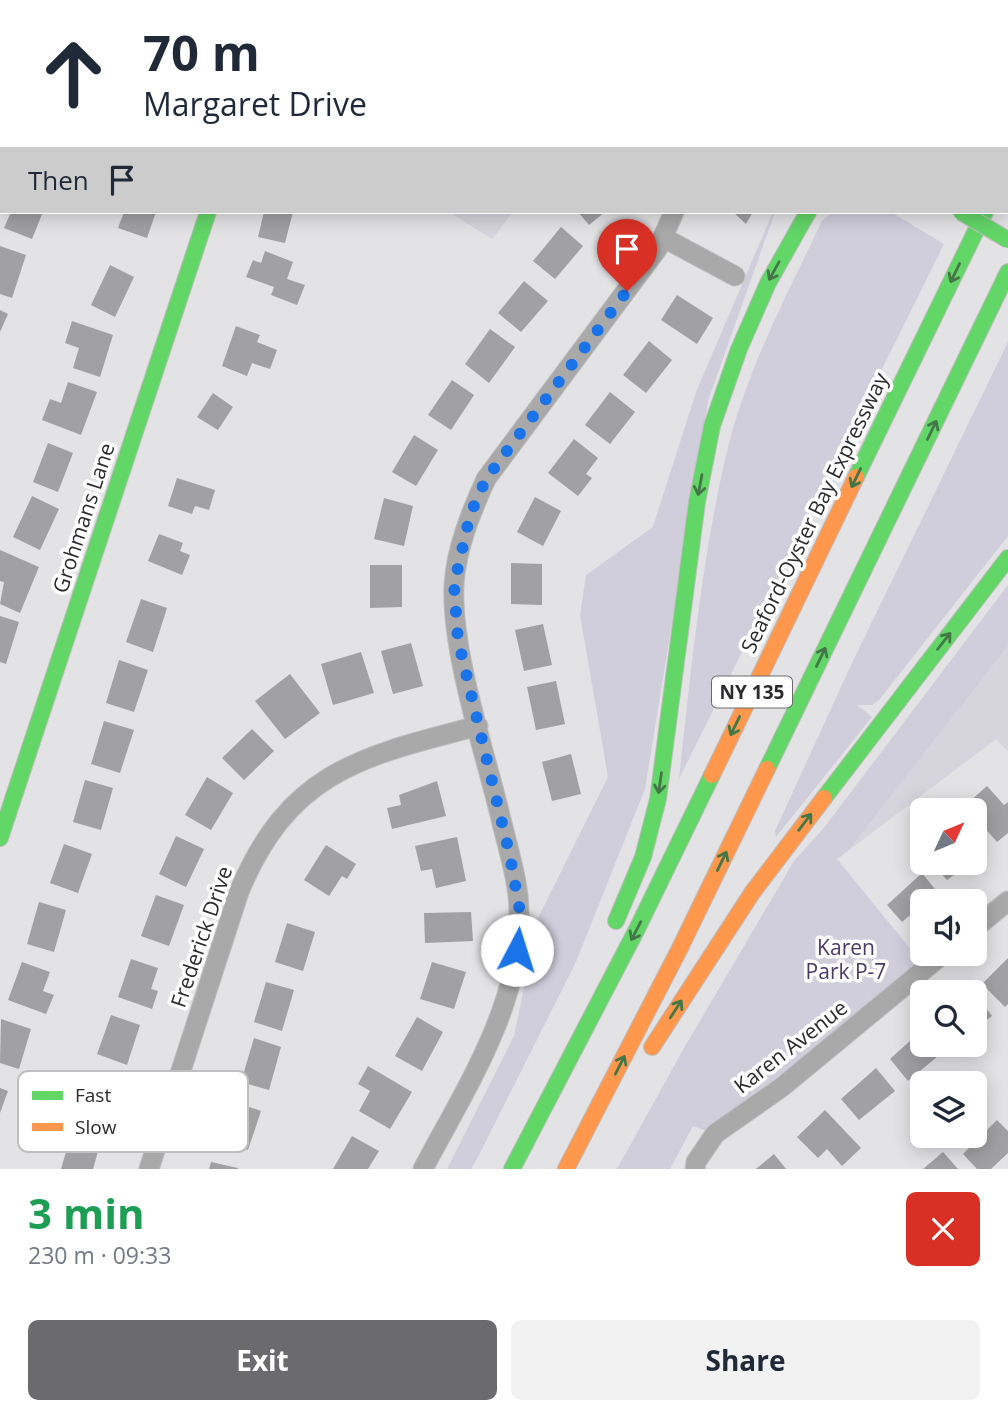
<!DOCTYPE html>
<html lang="en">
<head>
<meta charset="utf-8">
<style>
  :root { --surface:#fff; --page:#f2f2f3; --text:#1f2937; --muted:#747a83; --accent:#6b6a6d }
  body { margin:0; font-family:"Open Sans",sans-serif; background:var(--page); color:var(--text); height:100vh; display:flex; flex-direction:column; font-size:26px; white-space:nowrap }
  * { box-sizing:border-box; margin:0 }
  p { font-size:23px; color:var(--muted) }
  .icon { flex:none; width:38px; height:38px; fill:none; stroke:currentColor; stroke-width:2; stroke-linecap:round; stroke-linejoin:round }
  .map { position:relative; height:1169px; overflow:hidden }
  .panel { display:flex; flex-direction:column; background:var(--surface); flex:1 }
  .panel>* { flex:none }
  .banner { position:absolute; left:0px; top:0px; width:1008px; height:214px; box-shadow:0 4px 18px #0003; background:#fff; color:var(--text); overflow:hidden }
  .needle { width:46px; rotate:46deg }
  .tools { position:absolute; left:910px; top:798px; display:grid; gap:14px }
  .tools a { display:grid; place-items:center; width:77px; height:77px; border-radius:10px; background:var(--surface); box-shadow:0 4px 18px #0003; font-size:35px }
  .pin { position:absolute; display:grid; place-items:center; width:60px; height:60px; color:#fff; margin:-72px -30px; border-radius:50% 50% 50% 0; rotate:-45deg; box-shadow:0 0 7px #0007 }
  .pin .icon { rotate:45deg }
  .me { position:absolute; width:77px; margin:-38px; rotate:5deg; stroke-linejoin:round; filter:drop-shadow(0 0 5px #0008) }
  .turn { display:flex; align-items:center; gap:24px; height:147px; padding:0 28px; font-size:32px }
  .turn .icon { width:91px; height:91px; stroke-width:2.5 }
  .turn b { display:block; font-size:49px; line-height:60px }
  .then { display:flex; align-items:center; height:66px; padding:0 28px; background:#0003; gap:14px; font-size:26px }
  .round { display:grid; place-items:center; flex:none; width:74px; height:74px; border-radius:10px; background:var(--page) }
  .overview { display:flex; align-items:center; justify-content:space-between; height:119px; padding:0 28px }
  h1 { font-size:42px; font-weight:700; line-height:52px; color:#1e9e55 }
  .action { display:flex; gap:14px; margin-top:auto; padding:14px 28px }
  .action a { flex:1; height:80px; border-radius:10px; background:var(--accent); color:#fff; font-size:28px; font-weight:700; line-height:80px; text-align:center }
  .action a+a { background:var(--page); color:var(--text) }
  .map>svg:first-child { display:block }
</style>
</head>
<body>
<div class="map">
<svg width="1008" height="1169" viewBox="0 0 1008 1169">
  <rect width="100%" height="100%" fill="#e3e2e5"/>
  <!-- built -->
  <path fill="#d6d4dc" d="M303 0H534L537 2H303Z
    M617 0H884L883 2Z
    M449 212H513L492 239Z
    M1008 646V751L996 739 848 851Z"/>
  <!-- green -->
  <path fill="#d1cedc" d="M959 0H1008L1006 116V2Z
    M773 212H775L708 401 645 789 576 962 478 1157 471 1169H447L514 1036 539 916 608 777 580 615 586 575 653 527 696 392Z
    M832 212H891L944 244 679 779C691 669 702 555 728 447 748 368 787 294 822 221Z
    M1008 342V536L879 700 872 705H857L872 717 776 837 775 831 851 665Z
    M1008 585V646L848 851 837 859 926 968 715 1134 693 1126 670 1169H617L684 1048 794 861 823 829Z"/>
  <!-- building -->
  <path fill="#a1a0a2" d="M11 212H43L32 239 4 228Z
    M124 212H156L147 238 118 228Z
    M264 212H293L285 243 258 237Z
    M578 212H605L589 225Z
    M733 212H753L746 224Z
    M561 227 583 246 555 279 533 261Z
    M0 246 26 255 12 298 0 294Z
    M265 251 293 262 287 279 305 285 297 305 271 295 274 287 246 277 253 260 261 263Z
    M110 265 134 277 115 317 91 305Z
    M524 281 548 301 521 332 498 313Z
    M677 295 713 318 697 344 661 320Z
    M0 310 8 314 0 332Z
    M72 321 113 335 100 377 73 368 79 348 65 343Z
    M236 326 260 335 257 342 277 350 270 369 252 363 247 376 222 366Z
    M490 329 515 347 489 383 465 364Z
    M649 341 672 360 646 393 623 375Z
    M452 380 474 395 451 430 428 415Z
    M68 382 97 392 81 435 42 420 50 399 61 403Z
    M610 392 635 412 610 444 585 425Z
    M213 393 233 407 218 430 197 417Z
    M414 435 438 450 416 486 392 472Z
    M574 439 598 458 586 474 592 478 578 496 548 473Z
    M48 443 73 453 58 492 33 482Z
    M177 478 215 490 209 510 195 506 192 514 168 506Z
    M32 496 59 509 40 550 13 537Z
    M535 497 561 511 543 546 517 532Z
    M384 498 413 506 404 546 374 539Z
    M159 534 183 543 180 551 190 555 182 575 148 561Z
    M0 550 39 567 20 613 0 604 4 582 0 581Z
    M511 563 542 564V605L511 604Z
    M370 565H402V607L370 608Z
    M141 599 167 608 153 652 126 642Z
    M0 616 19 622 6 664 0 662Z
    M543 624 552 665 524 671 515 630Z
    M411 643 423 686 393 694 381 651Z
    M361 652 374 693 333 705 321 664Z
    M119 660 148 670 134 712 106 703Z
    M290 674 320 713 285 739 255 701Z
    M556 681 565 724 536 730 527 687Z
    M104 721 134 730 120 773 91 764Z
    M252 729 274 751 244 780 222 758Z
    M571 754 581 794 552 801 542 762Z
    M207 777 233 793 211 830 185 815Z
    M85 780 113 788 101 830 73 822Z
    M437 781 446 816 392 829 387 808 401 805 399 795Z
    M987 786 1004 805 1008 802V833L997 842 982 825 986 821 969 802Z
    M176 836 204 849 186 887 159 874Z
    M457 837 466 881 436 888 432 869 421 871 415 846Z
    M975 837 986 851 975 860Z
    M64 844 92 854 78 893 50 883Z
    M326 845 356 864 347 879 342 876 329 896 304 880Z
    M932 863H972L947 880Z
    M922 873 939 894 931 901H922V905L902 922 887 905Z
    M156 895 184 905 169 946 141 936Z
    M39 902 66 910 54 952 27 944Z
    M471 912 473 941 425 943 424 913Z
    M287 923 315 932 303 971 275 962Z
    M1008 958V1004L1005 1007 982 984Z
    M131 959 158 968 151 989 158 991 152 1009 118 997Z
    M22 962 50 972 43 991 54 995 46 1014 8 1000Z
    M432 962 466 972 454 1009 420 999Z
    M266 982 294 990 282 1031 254 1022Z
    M975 994 992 1016 975 1029Z
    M111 1015 140 1025 127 1065 97 1054Z
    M417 1017 443 1032 422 1071 395 1056Z
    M1 1019 31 1029 19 1069 0 1063Z
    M922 1030V1045H939L944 1051 908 1081 890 1059Z
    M254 1038 281 1047 269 1090 241 1082Z
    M368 1066 412 1092 390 1129 359 1111 370 1091 358 1084Z
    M876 1068 895 1091 859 1120 841 1099Z
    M0 1088 8 1091 0 1113Z
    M232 1101 261 1111 248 1150 219 1141Z
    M825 1110 861 1148 842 1166 827 1149 818 1158 797 1137Z
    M997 1120 1008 1131V1153L991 1169H977L963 1154Z
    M72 1132 101 1141 93 1169H61Z
    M352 1136 379 1151 368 1169H333Z
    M943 1152 958 1169H923Z
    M774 1154 786 1169H756Z
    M211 1162 238 1168V1169H209Z"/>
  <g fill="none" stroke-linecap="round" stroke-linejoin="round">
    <defs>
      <path id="street" d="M740 2V0
        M0 49 2 50
        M0 129 2 127
        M664 238 735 276
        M975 928 1008 901
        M149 1169 239 892C289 771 362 756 478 726
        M423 1169C464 1091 522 1004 519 913 519 882 508 849 501 819 485 752 451 652 454 585 456 549 471 512 486 479L658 248 674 212
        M695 1169 696 1162 715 1134 782 1087 943 954"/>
      <path id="fast" d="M856 477 985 212
        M767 769 1008 272
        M824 798 1008 558
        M0 838 208 212
        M616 921 643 857 658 799 697 502 712 426 739 349 768 283 808 212
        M512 1169 637 929 712 775"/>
      <path id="slow" d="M605 0 608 2
        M277 2 278 0
        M935 2 936 0
        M1006 172 1008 169
        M712 775 856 477
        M652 1047 752 893 824 798
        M566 1169 679 950 767 769"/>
    </defs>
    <!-- street casing -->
    <use href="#street" stroke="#bebebf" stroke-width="21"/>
    <!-- fast casing -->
    <use href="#fast" stroke="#bebebf" stroke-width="18"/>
    <!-- slow casing -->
    <use href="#slow" stroke="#bebebf" stroke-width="18"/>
    <!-- street -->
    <use href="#street" stroke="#a9a9aa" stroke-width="19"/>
    <!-- fast -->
    <use href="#fast" stroke="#63d668" stroke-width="16"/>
    <!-- slow -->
    <use href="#slow" stroke="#ff974d" stroke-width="16"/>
    <defs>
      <path id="fast-bridge" d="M961 212 1008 240"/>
    </defs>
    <!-- fast-bridge casing -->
    <use href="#fast-bridge" stroke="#bebebf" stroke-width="18" stroke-linecap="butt"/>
    <!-- fast-bridge -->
    <use href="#fast-bridge" stroke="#63d668" stroke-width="16"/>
  </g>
  <!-- one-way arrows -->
  <defs><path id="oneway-shaft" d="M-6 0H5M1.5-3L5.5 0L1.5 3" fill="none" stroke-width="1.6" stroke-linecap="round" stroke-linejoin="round" transform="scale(1.75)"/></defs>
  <g stroke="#447747">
    <use href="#oneway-shaft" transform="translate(774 271) rotate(119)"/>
    <use href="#oneway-shaft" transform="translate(955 273) rotate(116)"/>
    <use href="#oneway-shaft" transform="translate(932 430) rotate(-64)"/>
    <use href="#oneway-shaft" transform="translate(856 478) rotate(116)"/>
    <use href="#oneway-shaft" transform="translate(700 485) rotate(101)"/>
    <use href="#oneway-shaft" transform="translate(944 641) rotate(-52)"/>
    <use href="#oneway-shaft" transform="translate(821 657) rotate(-64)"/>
    <use href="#oneway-shaft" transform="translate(735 726) rotate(116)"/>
    <use href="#oneway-shaft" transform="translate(660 783) rotate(98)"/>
    <use href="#oneway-shaft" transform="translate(805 822) rotate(-53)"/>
    <use href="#oneway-shaft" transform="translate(722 861) rotate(-64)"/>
    <use href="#oneway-shaft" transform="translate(636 931) rotate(117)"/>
    <use href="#oneway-shaft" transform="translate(676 1009) rotate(-57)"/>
    <use href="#oneway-shaft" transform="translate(620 1065) rotate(-63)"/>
  </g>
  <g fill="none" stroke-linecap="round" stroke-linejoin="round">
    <!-- route -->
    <path stroke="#1a73e8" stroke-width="12" stroke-dasharray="0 21.6" d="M517 950 520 912 510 856 458 640 454 585 470 515 486 479 627 291"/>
  </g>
  <g text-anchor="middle" stroke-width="7" stroke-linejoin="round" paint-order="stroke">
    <!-- shield labels -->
    <rect fill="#fff" stroke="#6b6a6b" stroke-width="2" x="712" y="676.5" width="80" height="31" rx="5"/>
    <g font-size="19" font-weight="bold" fill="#2b2a2c">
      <text x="752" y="699">NY 135</text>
    </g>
    <!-- street labels -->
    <g font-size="21" fill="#2b2a2c" stroke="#fff">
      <text transform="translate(815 513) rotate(-64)" y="7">Seaford-Oyster Bay Expressway</text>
      <text transform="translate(84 518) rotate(-72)" y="7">Grohmans Lane</text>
      <text transform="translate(202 937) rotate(-71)" y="7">Frederick Drive</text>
      <text transform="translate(791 1047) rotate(-38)" y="7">Karen Avenue</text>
    </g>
    <!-- park labels -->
    <g font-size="21" fill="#4a3a6b" stroke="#fff">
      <text x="846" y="955">Karen<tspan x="846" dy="24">Park P-7</tspan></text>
    </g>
  </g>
  <!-- legend -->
  <rect x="18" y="1071" width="230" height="81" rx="10" fill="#fff" stroke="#bfbfc0" stroke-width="2"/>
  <rect x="32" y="1091" width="31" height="9" fill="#63d668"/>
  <rect x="32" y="1123" width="31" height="8" fill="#ff974d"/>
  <g font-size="19" fill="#2b2a2c">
    <text x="75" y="1102">Fast</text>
    <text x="75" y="1134">Slow</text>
  </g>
</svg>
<div class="tools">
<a><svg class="needle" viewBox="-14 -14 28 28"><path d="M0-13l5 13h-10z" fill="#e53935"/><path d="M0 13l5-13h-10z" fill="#747a83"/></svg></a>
<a><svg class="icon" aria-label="sound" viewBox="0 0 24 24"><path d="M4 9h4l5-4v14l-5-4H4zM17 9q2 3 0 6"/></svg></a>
<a><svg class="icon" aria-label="search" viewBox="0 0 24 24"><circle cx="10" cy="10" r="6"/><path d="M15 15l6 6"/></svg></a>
<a><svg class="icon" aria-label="layers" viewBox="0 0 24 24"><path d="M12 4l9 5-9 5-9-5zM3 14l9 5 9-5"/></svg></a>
</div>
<div class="pin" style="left:627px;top:291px;background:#d93025"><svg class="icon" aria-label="arrive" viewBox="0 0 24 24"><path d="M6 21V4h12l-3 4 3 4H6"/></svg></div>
<svg class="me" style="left:517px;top:950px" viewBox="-20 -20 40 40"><circle r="19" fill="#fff"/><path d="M0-13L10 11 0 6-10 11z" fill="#1a73e8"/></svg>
<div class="banner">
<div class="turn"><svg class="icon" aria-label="ahead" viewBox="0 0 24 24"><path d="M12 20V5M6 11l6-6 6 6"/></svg><div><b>70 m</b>Margaret Drive</div></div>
<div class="then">Then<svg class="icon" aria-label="arrive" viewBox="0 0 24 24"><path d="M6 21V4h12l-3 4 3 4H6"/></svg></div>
</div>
</div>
<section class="panel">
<div class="overview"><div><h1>3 min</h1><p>230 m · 09:33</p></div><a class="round" style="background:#d93025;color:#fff"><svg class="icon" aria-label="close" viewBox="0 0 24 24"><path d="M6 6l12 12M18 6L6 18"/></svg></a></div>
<div class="action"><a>Exit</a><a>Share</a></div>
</section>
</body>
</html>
